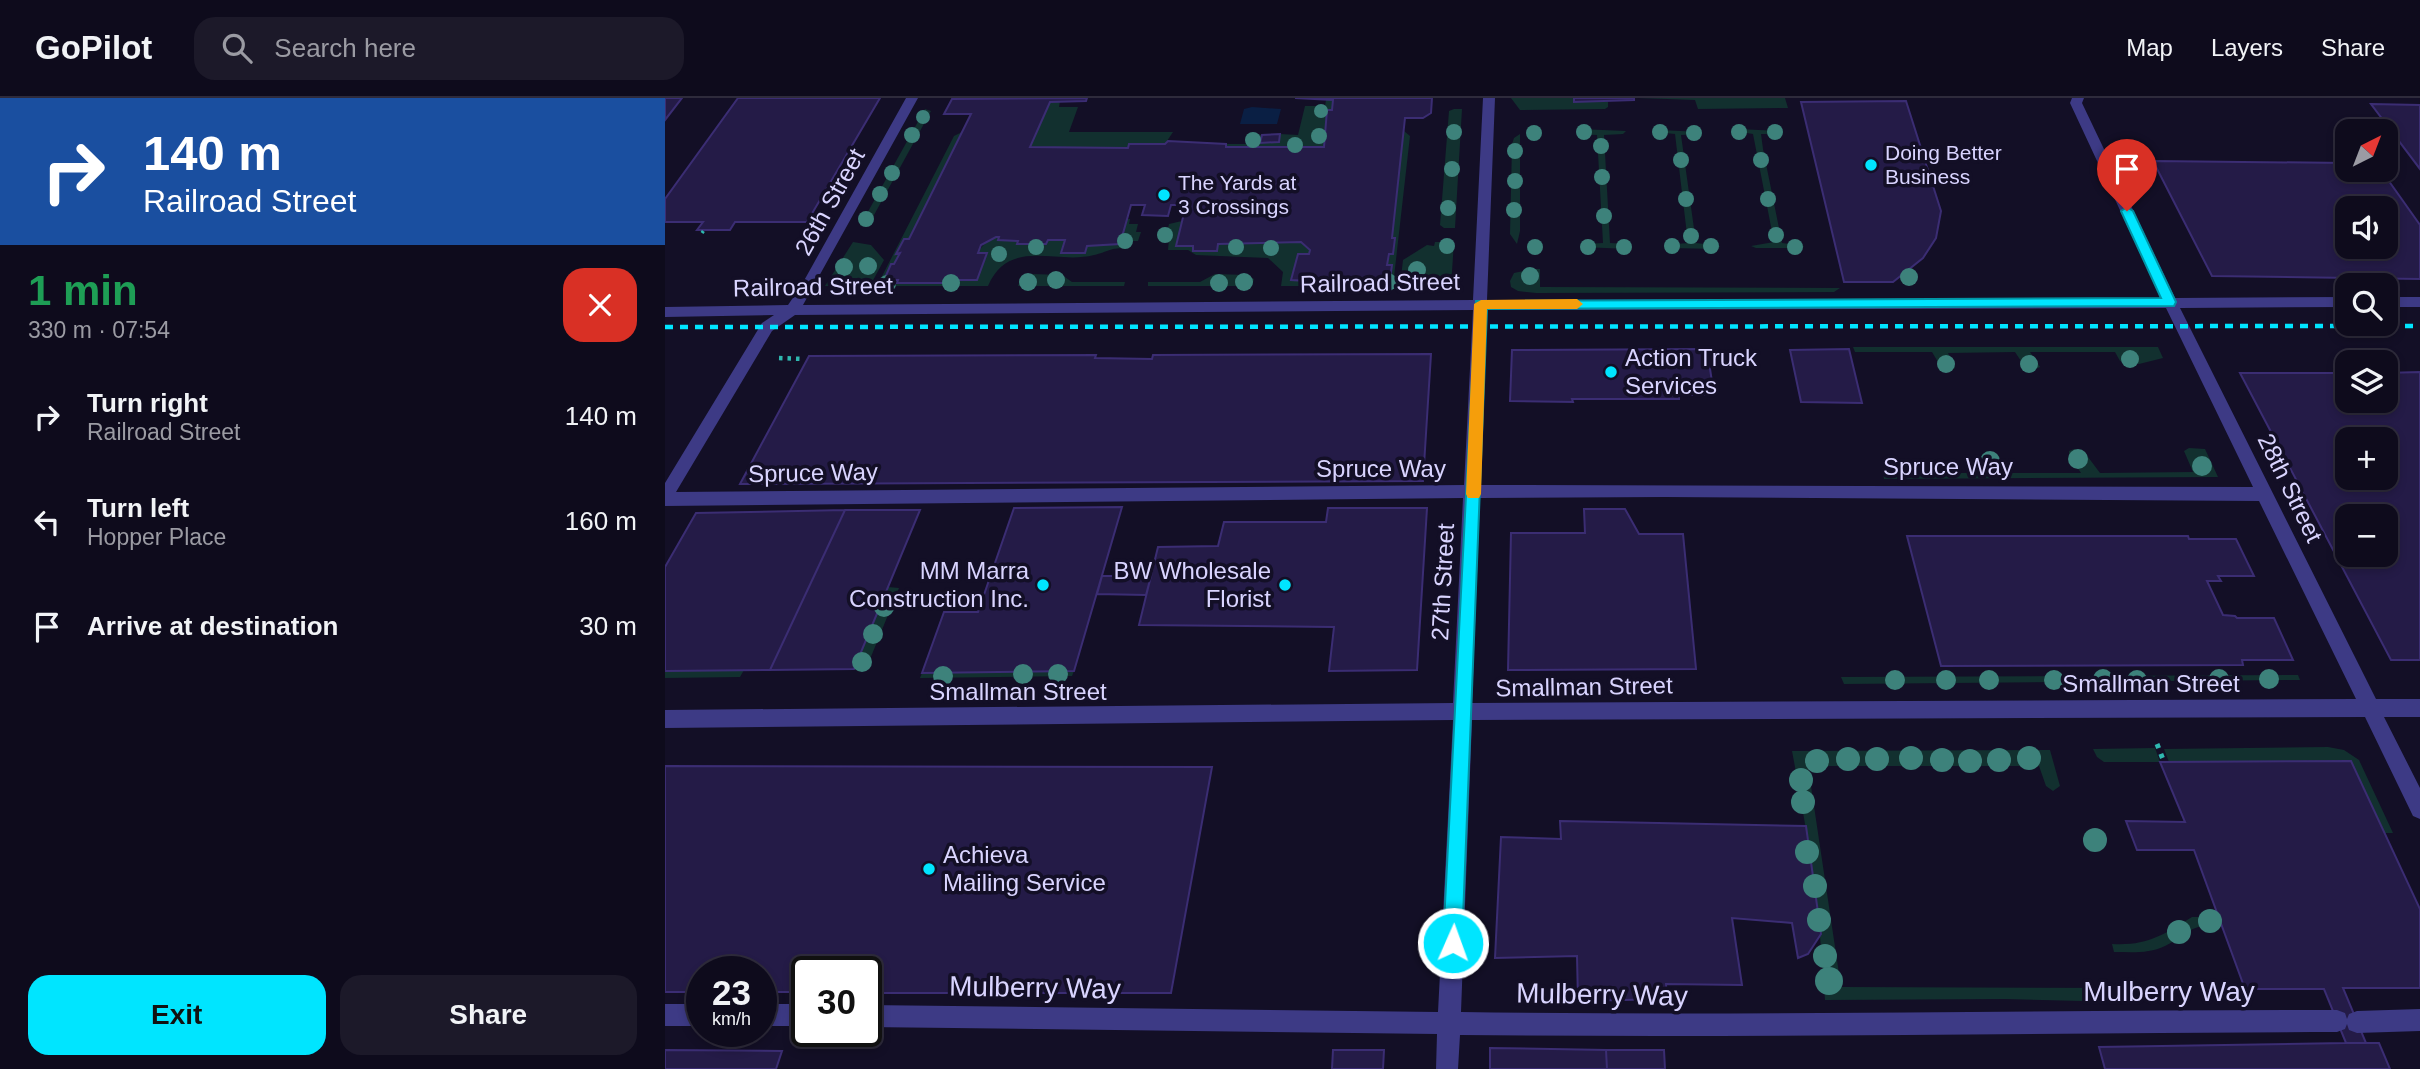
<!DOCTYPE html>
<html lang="en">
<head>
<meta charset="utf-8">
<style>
  :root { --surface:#0e0b1c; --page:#1c1929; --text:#f1f3f6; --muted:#9b9ba3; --line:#2e2b3b; --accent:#00e5ff }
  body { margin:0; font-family:Arial,sans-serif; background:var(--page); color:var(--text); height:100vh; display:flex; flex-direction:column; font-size:26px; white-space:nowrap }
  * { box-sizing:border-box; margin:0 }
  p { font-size:23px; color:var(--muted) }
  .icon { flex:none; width:38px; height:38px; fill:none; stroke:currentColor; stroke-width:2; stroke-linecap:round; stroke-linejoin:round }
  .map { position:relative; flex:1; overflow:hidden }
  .drawer { display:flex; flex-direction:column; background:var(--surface); width:665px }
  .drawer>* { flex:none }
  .guide { background:#1a4fa0; color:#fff; overflow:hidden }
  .needle { width:46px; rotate:42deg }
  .fabs { position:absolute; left:1670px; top:21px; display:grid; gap:14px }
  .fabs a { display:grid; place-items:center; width:63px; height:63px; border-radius:14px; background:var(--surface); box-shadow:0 4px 10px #0003,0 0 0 2px var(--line); font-size:35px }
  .speed { position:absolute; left:21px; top:858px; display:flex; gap:14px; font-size:35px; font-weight:700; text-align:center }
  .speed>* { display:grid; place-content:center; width:91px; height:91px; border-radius:50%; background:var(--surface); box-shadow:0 4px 10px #0003,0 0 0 2px var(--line); line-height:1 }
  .speed small { font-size:18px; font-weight:400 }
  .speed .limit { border:4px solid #111; border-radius:10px; background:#fff; color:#111 }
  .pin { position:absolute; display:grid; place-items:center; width:60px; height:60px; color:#fff; margin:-72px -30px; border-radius:50% 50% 50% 0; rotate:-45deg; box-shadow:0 0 7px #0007 }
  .pin .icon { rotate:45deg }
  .me { position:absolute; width:77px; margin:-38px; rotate:2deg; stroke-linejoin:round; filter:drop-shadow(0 0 5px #0008) }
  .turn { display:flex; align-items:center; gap:24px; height:147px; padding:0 28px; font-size:32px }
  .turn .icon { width:91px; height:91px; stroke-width:2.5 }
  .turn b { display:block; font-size:49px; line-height:60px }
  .round { display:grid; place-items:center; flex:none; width:74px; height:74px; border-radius:21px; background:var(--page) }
  .headline { display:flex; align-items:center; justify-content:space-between; height:119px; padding:0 28px }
  h1 { font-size:42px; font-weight:800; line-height:52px; color:#1e9e55 }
  .primary-button { display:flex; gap:14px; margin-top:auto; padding:14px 28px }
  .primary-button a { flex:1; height:80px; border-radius:21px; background:var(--accent); color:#111; font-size:28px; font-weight:800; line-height:80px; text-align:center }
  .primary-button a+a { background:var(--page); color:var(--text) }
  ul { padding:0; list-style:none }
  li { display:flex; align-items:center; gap:21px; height:105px; padding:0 28px }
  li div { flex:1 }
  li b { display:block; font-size:26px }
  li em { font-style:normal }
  header { display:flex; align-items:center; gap:42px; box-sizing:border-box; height:98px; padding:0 35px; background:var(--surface); border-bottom:2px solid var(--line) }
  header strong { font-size:33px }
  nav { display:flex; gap:38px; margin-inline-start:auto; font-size:24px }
  .search { width:490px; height:63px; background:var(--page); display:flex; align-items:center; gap:18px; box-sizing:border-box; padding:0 24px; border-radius:21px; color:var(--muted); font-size:26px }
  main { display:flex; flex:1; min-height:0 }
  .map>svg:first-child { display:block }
</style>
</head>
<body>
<header>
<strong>GoPilot</strong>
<div class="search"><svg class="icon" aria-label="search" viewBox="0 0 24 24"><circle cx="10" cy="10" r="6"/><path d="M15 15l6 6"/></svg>Search here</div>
<nav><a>Map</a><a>Layers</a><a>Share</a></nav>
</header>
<main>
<section class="drawer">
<div class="guide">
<div class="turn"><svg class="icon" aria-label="right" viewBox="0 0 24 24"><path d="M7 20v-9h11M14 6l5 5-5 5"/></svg><div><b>140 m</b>Railroad Street</div></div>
</div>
<div class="headline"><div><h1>1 min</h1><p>330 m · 07:54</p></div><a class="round" style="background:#d93025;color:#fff"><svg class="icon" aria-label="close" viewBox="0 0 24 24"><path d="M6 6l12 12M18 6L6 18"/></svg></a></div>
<ul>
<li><svg class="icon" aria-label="right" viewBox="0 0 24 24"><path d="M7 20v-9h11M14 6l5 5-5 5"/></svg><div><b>Turn right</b><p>Railroad Street</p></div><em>140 m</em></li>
<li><svg class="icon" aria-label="left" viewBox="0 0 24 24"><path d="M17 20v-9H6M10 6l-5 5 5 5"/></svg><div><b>Turn left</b><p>Hopper Place</p></div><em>160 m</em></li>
<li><svg class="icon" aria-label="arrive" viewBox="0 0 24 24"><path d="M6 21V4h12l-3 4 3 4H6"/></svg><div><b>Arrive at destination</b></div><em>30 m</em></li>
</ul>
<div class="primary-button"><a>Exit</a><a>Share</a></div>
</section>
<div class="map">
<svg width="1755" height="971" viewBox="0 0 1755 971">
  <rect width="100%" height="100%" fill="#130f26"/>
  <!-- green -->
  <path fill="#12302f" d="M846 0H909V4H943V9L940 11 855 12Z
    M973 0H1120L1123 10 1033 11 1030 2Z
    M661 2H668L667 12H662L659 49H561V46H581L584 36 597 37 596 45 614 44 615 36 633 37 640 8H660Z
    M395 3 394 9H413L404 34H508L500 46H464L463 50 365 49 385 4Z
    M260 11 266 13 203 128H195Z
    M789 11H797L790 130H779L775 127 784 13Z
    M914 31 961 33 958 36 939 37 945 145 964 146V151L917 149 920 146 938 145 932 37 911 36Z
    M1073 31 1116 33 1113 36H1096L1098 51 1117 145 1139 148 1137 150H1091L1086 148 1109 144 1088 36 1069 33Z
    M994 32 1037 34 1036 36 1016 37 1031 145 1055 148 1053 151 1005 150 1000 147 1023 145 1010 36 990 34Z
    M739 33 745 38 728 188H616L618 174 603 160 531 157 523 152H503L504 141H495L497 134H502L504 126 517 123 511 147 528 148V153L553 146 636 144 645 152 644 156H633L626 182 695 186 696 182 725 181 727 168 722 167 730 141 727 140Z
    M297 34 244 141H239L232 155H235L220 182H233L232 185H278L280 182H312L322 156 313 155C317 147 324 140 334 139V142L353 143 352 146H381L383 142H400L396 155H419L422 148 455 146 462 121H465L464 126H473L471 134H476L473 143H463L460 150C443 150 443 154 429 157 391 167 344 139 323 188H212L289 38Z
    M855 36V133L852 146 845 136 847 46 849 40Z
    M188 144 206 147 219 162 205 188H160Z
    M770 144H789L786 188H735L738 162 762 147 769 148Z
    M869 171H875V189L1175 190 1169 194 871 195 853 193 846 189 845 183 849 175Z
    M367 176 397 177 407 184H460L459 188H353L356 180Z
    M550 176 582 177 589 181 587 188H483V184H535Z
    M1188 249H1493L1498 260 1474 266 1455 263 1450 254H1365L1375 269 1366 273 1360 269 1350 254 1283 255 1290 270 1283 274 1276 269 1267 254H1190Z
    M1524 350 1540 351 1553 379 1219 381 1218 375H1329L1317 357 1322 353 1328 356 1345 375H1416L1404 357V353L1409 351 1420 355 1435 375 1528 374 1519 353Z
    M223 489 234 490 201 571H189Z
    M79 572 75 579 0 580V573Z
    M409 573 407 578 255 580 257 575Z
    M1633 577 1635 582 1179 586 1176 579Z
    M1663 649 1679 652 1694 662 1728 735H1720L1686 663 1504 664 1499 651Z
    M1490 650 1495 664H1439L1432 659 1428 651Z
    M1385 652 1395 688 1388 693 1381 688 1374 668H1143L1176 889 1460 890 1462 896 1457 904 1340 901 1160 902C1155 816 1143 737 1127 653Z
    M1527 819H1554L1556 826C1520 828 1528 834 1500 848 1484 856 1466 854 1449 854L1447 846C1482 848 1498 837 1527 819Z"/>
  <!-- water -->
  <path fill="#0a1f44" d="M587 9 616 11 612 26H575L579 11Z"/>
  <!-- building -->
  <path fill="#241b47" stroke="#3b2d73" stroke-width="2" fill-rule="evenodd" d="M0 0H17L0 22Z
    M73 0H215L142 124H70L65 132H32L38 124H0V101Z
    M422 0 421 3 385 4 365 49 463 50 464 46H500L503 43 561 46V49H659L662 12H667L668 2 630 0H767L766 15 758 20H740L727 140H730L728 156H724L722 167H727L725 181 696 182 695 186 626 182 633 156H644L645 152 636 144 553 146 552 153H528V148H511L521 107H506L503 118 477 117 480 107H466L455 146 422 148 420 155H396L400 142H383L381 146H352L353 143 333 142 334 139H331L316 147 313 155H322L312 182H280L279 185H232L233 182H219L226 166H229L235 155 231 156 239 141H244L306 16H279L287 1Z
    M909 0H969V2L909 4Z
    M1241 3 1276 113 1271 140 1258 160 1228 184H1179L1136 4Z
    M1706 6 1755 7V71Z
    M615 36 614 44 595 45 597 37Z
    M1488 63 1682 65V72H1716L1755 127V181L1547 178ZM1682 110H1720V149H1682Z
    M1042 251 1049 297H1014V301H907L908 304 845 303 847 252Z
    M1184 251 1197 305 1136 304 1125 252Z
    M766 256 758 383 75 386 144 258 431 257 430 260 487 261 488 257Z
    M1755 274V562H1726L1575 275H1682V303H1720V275ZM1682 341H1720V380H1682ZM1682 418H1720V457H1682Z
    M457 409 409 573 257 575 279 514H313L349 410Z
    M663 410H762L752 572 664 573 669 529 474 527 493 449 553 448 559 424H661Z
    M919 411H960L974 436H1018L1031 571 843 572 846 435H920Z
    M180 412 105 572 0 573V469L31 415Z
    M180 412H255L189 571 105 572Z
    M1242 438H1523L1524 441H1571L1589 478H1553L1556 483H1542L1558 517 1570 518 1572 520H1609L1628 562H1577L1578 567 1276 568Z
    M437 478H486L481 497 432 496Z
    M1686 663 1755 811V890H1678L1701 945H1681L1659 891H1580L1529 752H1472L1461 723 1520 724 1495 664Z
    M0 668 547 669 506 895H201V873H142V894H96V873H37V894H0Z
    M895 723 1141 728 1156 836 1143 856 1133 860 1127 825 1067 820 1077 887 1001 886 1002 901 913 903 912 858 830 860 836 739 896 741Z
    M1681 945H1714L1725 971H1440L1434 949Z
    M825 950 941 952 942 971H825Z
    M0 952 117 953 111 971H0Z
    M668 952H719L718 971H667Z
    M941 952H999L1000 971H942Z"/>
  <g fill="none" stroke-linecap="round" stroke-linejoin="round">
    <!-- path-far2 -->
    <path stroke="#2fb8b0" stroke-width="3.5" stroke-dasharray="2.5 4.5" stroke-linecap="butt" d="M37 135 39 132"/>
    <!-- path-far1 -->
    <path stroke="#2fb8b0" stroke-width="4.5" stroke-dasharray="3.5 5" stroke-linecap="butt" d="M114 260 139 261"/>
    <!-- path -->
    <path stroke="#2fb8b0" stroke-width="5" stroke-dasharray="4.5 6" stroke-linecap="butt" d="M1492 646 1499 664"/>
    <!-- minor -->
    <path fill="#3d3a85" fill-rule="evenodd" d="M241 0H253L138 207 808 202 818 0H830L822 202 1496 200 1405 5 1407 0H1419L1417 5 1510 200 1682 199V209L1515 210 1711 601H1755V619H1719L1755 690V721L1748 718 1700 619 807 622 796 914C1088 918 1380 912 1672 912L1680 915 1682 921 1684 916 1692 913 1755 911V933L1692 935 1684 932 1682 926 1680 931 1672 934C1380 935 1087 940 795 937L793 971H771L772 936 201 929V907L773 914 788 622 0 630V612L788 605 798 400 0 408V385L97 225 109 217 0 219V209L123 207 136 188ZM1501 210 1588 389 815 387 822 212ZM808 212 799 387 11 394 107 233 130 217ZM1000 399 1594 403 1691 601 807 605 815 400Z
      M1720 199H1755V209H1720Z
      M0 906H37V928H0Z
      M96 906H142V928H96Z"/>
    <!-- rail -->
    <path stroke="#00e5ff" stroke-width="4.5" stroke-dasharray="8 7" stroke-linecap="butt" d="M0 229 1755 228"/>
  </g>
  <!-- trees -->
  <g fill="#3d827b">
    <circle cx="656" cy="13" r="7"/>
    <circle cx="258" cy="19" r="7"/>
    <circle cx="789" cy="34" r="8"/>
    <circle cx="919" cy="34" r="8"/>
    <circle cx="995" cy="34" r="8"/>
    <circle cx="1074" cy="34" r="8"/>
    <circle cx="1110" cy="34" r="8"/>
    <circle cx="869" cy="35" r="8"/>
    <circle cx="1029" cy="35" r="8"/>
    <circle cx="247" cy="37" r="8"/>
    <circle cx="654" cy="38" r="8"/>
    <circle cx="588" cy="42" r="8"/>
    <circle cx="630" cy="47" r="8"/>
    <circle cx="936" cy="48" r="8"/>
    <circle cx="850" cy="53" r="8"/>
    <circle cx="1016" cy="62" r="8"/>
    <circle cx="1096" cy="62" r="8"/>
    <circle cx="787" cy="71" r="8"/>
    <circle cx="227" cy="75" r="8"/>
    <circle cx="937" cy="79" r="8"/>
    <circle cx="850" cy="83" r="8"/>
    <circle cx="215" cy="96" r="8"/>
    <circle cx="1021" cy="101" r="8"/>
    <circle cx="1103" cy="101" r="8"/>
    <circle cx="783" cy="110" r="8"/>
    <circle cx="849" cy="112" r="8"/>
    <circle cx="939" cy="118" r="8"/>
    <circle cx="201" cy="121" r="8"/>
    <circle cx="500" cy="137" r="8"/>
    <circle cx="1111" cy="137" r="8"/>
    <circle cx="1026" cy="138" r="8"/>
    <circle cx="460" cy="143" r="8"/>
    <circle cx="782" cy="148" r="8"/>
    <circle cx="1007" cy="148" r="8"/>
    <circle cx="1046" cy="148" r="8"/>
    <circle cx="371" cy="149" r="8"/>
    <circle cx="571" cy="149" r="8"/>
    <circle cx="870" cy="149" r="8"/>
    <circle cx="923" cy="149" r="8"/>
    <circle cx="959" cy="149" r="8"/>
    <circle cx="1130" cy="149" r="8"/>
    <circle cx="606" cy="150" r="8"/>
    <circle cx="334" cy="156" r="8"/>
    <circle cx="203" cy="168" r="9"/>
    <circle cx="179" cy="169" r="9"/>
    <circle cx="752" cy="172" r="9"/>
    <circle cx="865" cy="178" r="9"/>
    <circle cx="1244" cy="179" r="9"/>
    <circle cx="391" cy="182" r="9"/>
    <circle cx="363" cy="184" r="9"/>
    <circle cx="579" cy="184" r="9"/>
    <circle cx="723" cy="184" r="9"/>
    <circle cx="286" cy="185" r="9"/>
    <circle cx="554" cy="185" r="9"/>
    <circle cx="222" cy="186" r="9"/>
    <circle cx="1465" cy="261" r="9"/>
    <circle cx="1281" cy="266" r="9"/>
    <circle cx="1364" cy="266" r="9"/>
    <circle cx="1413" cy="361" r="10"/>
    <circle cx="1325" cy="363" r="10"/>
    <circle cx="1537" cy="368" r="10"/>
    <circle cx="219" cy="509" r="10"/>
    <circle cx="208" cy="536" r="10"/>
    <circle cx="197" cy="564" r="10"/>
    <circle cx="358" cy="576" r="10"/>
    <circle cx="393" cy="576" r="10"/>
    <circle cx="278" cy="578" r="10"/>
    <circle cx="1438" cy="581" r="10"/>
    <circle cx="1554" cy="581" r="10"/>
    <circle cx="1604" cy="581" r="10"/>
    <circle cx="1230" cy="582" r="10"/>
    <circle cx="1281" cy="582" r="10"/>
    <circle cx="1324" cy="582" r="10"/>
    <circle cx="1389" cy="582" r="10"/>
    <circle cx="1472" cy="582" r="10"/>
    <circle cx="1246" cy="660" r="12"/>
    <circle cx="1364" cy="660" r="12"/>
    <circle cx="1183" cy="661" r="12"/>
    <circle cx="1212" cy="661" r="12"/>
    <circle cx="1277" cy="662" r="12"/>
    <circle cx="1334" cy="662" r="12"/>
    <circle cx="1152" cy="663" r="12"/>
    <circle cx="1305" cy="663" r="12"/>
    <circle cx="1136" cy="682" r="12"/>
    <circle cx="1138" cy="704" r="12"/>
    <circle cx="1430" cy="742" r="12"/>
    <circle cx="1142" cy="754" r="12"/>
    <circle cx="1150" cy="788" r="12"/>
    <circle cx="1154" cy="822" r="12"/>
    <circle cx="1545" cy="823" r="12"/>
    <circle cx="1514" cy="834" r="12"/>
    <circle cx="1160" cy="858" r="12"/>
    <circle cx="1164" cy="883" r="14"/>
  </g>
  <!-- route -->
  <path fill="#00e5ff" stroke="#0095a6" stroke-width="2" d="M1462 109 1468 113 1511 204 1509 208 822 211 797 845 795 852 788 855 781 852 778 845 811 203 1496 200 1456 113Z"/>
  <!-- slow -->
  <path fill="#f59e0b" d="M912 201 918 206 912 211H822L816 396 814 400H803L801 396 809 206 816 202Z"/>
  <!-- markers -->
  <g fill="#00e5ff" stroke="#130f26" stroke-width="2.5">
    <circle cx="1206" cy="67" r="7"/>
    <circle cx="499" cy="97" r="7"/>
    <circle cx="946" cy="274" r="7"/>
    <circle cx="378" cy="487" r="7"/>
    <circle cx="620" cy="487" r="7"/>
    <circle cx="264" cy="771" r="7"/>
  </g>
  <g text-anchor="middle" stroke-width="7" stroke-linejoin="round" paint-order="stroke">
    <!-- far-poi labels -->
    <g font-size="21" fill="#d9d4ff" stroke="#130f26" text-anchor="start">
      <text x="1220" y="62">Doing Better<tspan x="1220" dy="24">Business</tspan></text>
      <text x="513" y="92">The Yards at<tspan x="513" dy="24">3 Crossings</tspan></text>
    </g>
    <!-- street labels -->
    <g font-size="24" fill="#d9d4ff" stroke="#130f26">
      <text transform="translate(165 104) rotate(-61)" y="8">26th Street</text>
      <text transform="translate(715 185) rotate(-1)" y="8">Railroad Street</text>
      <text transform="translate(148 189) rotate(-1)" y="8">Railroad Street</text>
      <text x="1283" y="377">Spruce Way</text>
      <text x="716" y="379">Spruce Way</text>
      <text transform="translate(148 375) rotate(-1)" y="8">Spruce Way</text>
      <text transform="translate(1625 390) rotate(64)" y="8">28th Street</text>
      <text transform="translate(778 484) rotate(-87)" y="8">27th Street</text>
      <text x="1486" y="594">Smallman Street</text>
      <text transform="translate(919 589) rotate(-1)" y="8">Smallman Street</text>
      <text x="353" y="602">Smallman Street</text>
    </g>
    <!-- poi labels -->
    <g font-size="24" fill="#d9d4ff" stroke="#130f26" text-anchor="start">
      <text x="960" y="268">Action Truck<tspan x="960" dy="28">Services</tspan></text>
      <text x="364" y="481" text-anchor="end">MM Marra<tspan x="364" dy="28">Construction Inc.</tspan></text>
      <text x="606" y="481" text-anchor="end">BW Wholesale<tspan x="606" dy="28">Florist</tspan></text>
      <text x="278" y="765">Achieva<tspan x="278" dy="28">Mailing Service</tspan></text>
    </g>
    <!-- near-street labels -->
    <g font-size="28" fill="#d9d4ff" stroke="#130f26">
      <text transform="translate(370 889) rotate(1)" y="10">Mulberry Way</text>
      <text x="1504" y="903">Mulberry Way</text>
      <text transform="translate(937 896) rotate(1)" y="10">Mulberry Way</text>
    </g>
  </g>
</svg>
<div class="fabs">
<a><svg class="needle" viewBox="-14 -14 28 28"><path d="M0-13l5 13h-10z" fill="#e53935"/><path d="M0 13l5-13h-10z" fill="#9b9ba3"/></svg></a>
<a><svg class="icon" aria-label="sound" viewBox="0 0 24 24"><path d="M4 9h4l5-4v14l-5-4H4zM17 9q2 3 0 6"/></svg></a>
<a><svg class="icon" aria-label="search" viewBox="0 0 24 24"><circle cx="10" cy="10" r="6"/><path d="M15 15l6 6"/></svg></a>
<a><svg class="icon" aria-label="layers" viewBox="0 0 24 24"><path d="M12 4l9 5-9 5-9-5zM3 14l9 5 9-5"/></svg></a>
<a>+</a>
<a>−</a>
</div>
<div class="speed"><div>23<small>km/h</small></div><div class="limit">30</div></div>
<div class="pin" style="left:1462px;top:113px;background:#d93025"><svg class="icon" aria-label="arrive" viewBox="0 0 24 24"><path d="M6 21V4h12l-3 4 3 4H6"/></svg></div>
<svg class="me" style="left:788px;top:845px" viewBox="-20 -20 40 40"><circle r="17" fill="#00e5ff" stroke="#fff" stroke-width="3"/><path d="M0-11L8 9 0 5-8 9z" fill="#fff"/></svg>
</div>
</main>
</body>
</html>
